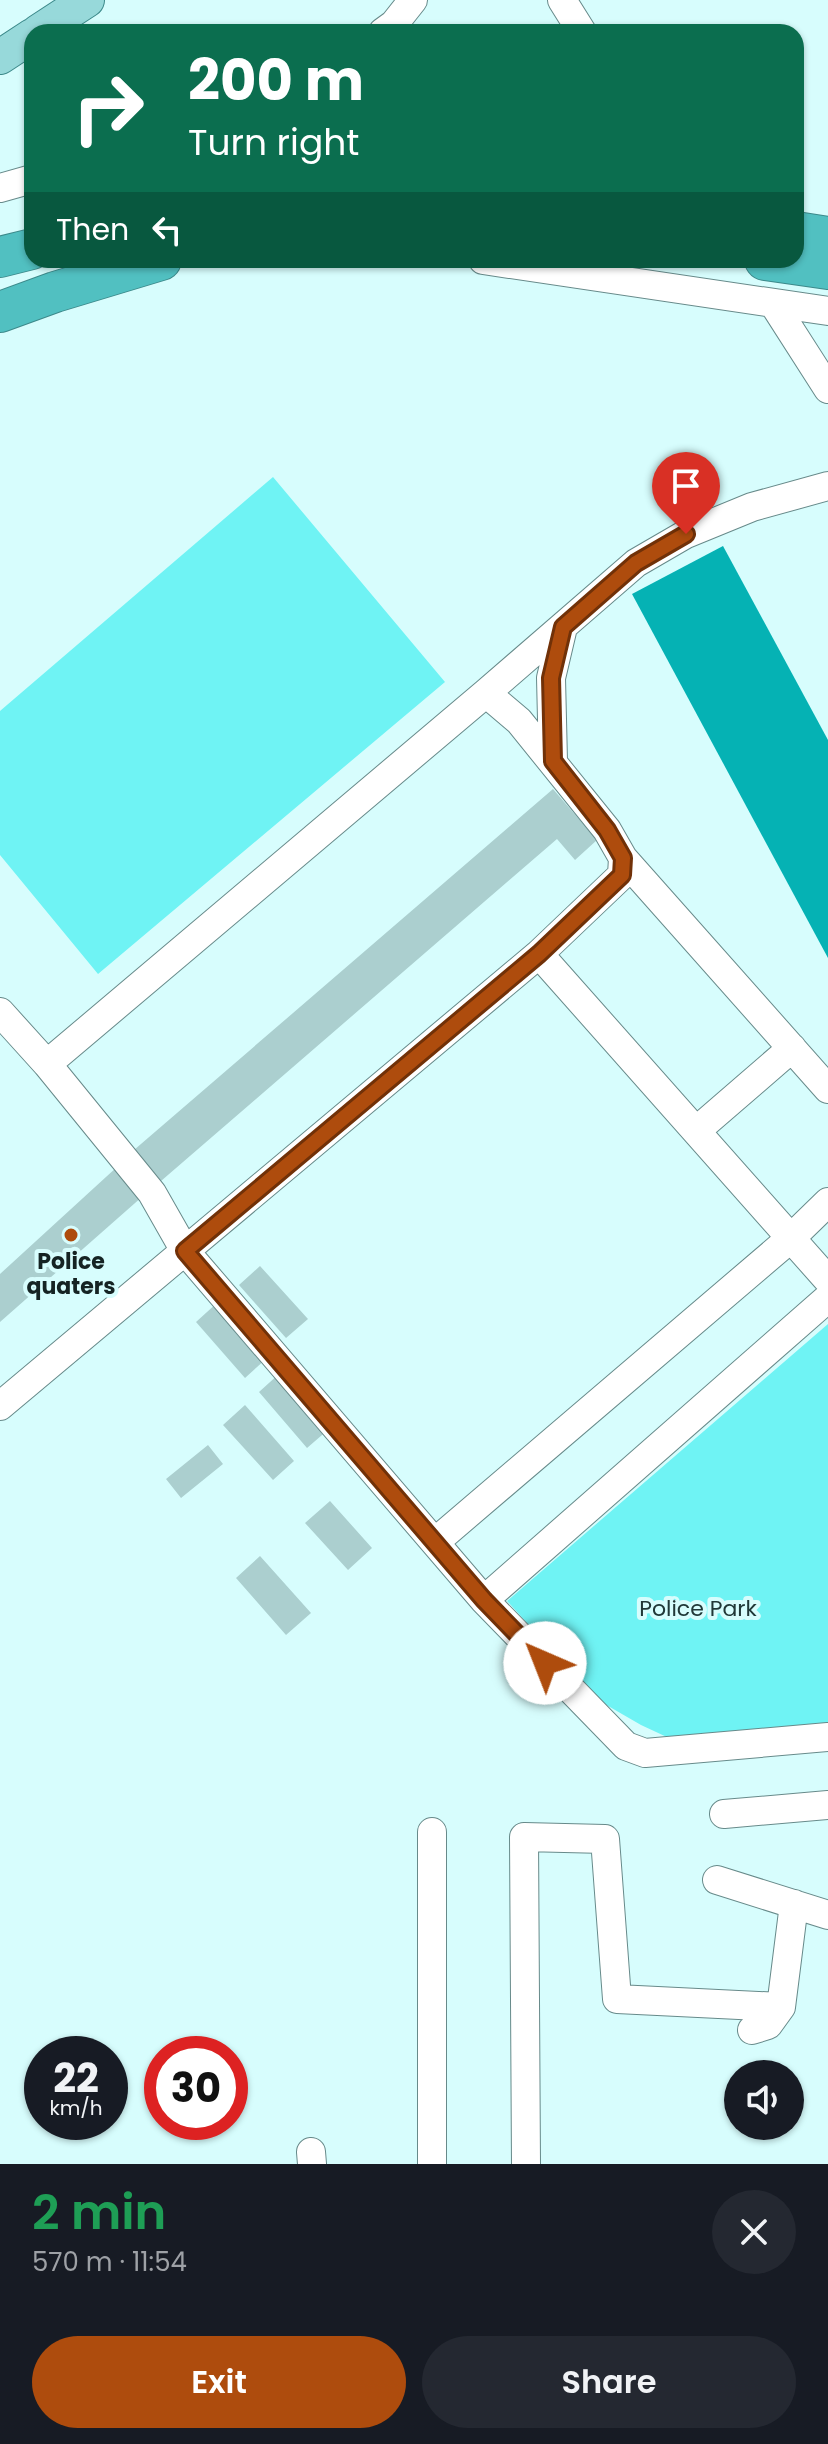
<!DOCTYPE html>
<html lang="en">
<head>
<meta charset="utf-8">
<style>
  :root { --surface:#171b24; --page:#242831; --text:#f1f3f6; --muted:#9ea1a6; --accent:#ae4c0d }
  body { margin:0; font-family:Poppins,sans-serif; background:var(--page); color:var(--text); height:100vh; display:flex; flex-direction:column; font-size:30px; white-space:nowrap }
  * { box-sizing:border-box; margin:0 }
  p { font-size:26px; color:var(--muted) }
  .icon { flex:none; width:44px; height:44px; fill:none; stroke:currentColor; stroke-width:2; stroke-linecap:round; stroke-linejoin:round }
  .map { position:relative; height:2164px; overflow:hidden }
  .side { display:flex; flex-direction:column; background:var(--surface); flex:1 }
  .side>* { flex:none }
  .top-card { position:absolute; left:24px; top:24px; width:780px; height:244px; border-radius:24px; box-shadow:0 2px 6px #0004; background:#0b6e4f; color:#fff; overflow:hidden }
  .fabs { position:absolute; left:724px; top:2060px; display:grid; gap:16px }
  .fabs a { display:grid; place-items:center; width:80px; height:80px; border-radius:50%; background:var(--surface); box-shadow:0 2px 6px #0004; font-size:40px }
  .speed { position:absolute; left:24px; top:2036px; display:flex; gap:16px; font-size:40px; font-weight:700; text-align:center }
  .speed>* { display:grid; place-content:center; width:104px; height:104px; border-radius:50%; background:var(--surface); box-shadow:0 2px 6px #0004; line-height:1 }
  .speed small { font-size:20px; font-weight:400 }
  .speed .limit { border:12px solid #d22; background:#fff; color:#111 }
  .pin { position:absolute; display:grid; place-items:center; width:68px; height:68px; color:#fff; margin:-82px -34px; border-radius:50% 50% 50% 0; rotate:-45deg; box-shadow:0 0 8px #0007 }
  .pin .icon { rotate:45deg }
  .me { position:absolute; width:88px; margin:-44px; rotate:316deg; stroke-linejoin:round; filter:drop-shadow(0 0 6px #0008) }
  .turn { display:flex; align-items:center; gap:28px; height:168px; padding:0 32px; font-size:36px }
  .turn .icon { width:104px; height:104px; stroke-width:2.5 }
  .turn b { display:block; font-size:56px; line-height:68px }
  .then { display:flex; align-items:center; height:76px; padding:0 32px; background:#0003; gap:16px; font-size:30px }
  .round { display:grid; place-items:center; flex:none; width:84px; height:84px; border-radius:42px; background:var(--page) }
  .summary { display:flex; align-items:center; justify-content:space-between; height:136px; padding:0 32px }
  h1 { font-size:48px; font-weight:600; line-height:60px; color:#1e9e55 }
  .button { display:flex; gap:16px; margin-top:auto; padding:16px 32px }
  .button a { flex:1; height:92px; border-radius:48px; background:var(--accent); color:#fff; font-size:32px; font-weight:600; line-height:92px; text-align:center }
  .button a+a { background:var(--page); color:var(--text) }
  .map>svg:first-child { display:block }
</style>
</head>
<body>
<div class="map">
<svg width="828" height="2164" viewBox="0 0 828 2164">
  <rect width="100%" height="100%" fill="#d7fdfd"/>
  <!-- green -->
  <path fill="#6ff3f4" d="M273 477 445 682 98 974 0 855V711Z
    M828 1324V1730L684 1745 641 1725 596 1699 507 1601Z"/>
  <!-- water -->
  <path fill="#05b2b4" d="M723 546 828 740V958L632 594Z"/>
  <!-- building -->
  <path fill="#abcfcf" d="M553 789 597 840 575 860 557 839 161 1181 134 1150Z
    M118 1166 143 1196 0 1322V1274Z
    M260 1266 308 1319 286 1338 239 1285Z
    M218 1302 267 1358 245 1378 196 1322Z
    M280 1373 329 1429 307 1448 259 1392Z
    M245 1405 294 1461 273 1480 223 1425Z
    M208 1445 223 1464 181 1498 166 1479Z
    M330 1501 372 1548 348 1570 305 1523Z
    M260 1556 311 1613 286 1635 236 1578Z"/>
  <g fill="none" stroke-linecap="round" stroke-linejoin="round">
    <defs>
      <path id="minor" d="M562 0 582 32
        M383 32 394 24 413 0
        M0 188 32 179
        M483 260 828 311
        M773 303 828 389
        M553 761 551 678 563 627
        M623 858 828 1089
        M539 954 828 1280
        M0 1012 47 1064 152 1193 185 1251 484 1600 626 1746 645 1753 828 1737
        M47 1064 486 693 636 563 686 534 752 507 828 486
        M696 1131 792 1048
        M0 1406 539 954 622 875 623 858 607 830 519 721 486 693
        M435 1542 791 1238 828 1202
        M484 1600 828 1298
        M724 1814 828 1805
        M432 1832V2164
        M717 1880 828 1915
        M752 2030 768 2025 781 2007 794 1904
        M311 2152 312 2164
        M526 2164 524 1837 605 1839 617 1999 781 2007"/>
      <path id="major" d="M38 32 87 0
        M0 57 32 36"/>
      <path id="highway" d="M796 232 828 237
        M0 257 32 249
        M765 260 828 269
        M0 312 55 292 161 260"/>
    </defs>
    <!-- minor casing -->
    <use href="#minor" stroke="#678a8a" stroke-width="30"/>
    <!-- major casing -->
    <use href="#major" stroke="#3c898a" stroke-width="36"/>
    <!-- highway casing -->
    <use href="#highway" stroke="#3c898a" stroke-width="42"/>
    <!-- minor -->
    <use href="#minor" stroke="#fff" stroke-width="28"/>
    <!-- major -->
    <use href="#major" stroke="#97d9da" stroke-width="34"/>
    <!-- highway -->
    <use href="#highway" stroke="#51c0c1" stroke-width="40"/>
  </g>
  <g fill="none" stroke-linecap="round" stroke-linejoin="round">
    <defs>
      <path id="route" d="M545 1663 484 1600 185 1251 539 954 622 875 623 858 607 830 553 761 551 678 563 627 636 563 686 534"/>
    </defs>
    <!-- route casing -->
    <use href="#route" stroke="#713108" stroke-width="20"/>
    <!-- route -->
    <use href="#route" stroke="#ae4c0d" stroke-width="14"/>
  </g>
  <!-- markers -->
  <circle fill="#ae4c0d" stroke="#d7fdfd" stroke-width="3" cx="71" cy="1235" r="8"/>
  <g text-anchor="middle" stroke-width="8" stroke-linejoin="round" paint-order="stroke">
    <!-- poi labels -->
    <g font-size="22" font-weight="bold" fill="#152323" stroke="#d7fdfd">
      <text x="71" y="1269">Police<tspan x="71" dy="25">quaters</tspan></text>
    </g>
    <!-- park labels -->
    <g font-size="22" fill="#203838" stroke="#d7fdfd">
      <text x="698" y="1616">Police Park</text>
    </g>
  </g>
</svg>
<div class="fabs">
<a><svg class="icon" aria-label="sound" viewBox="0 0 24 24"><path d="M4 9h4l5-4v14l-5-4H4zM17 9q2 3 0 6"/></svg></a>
</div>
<div class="speed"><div>22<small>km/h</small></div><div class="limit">30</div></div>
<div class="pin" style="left:686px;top:534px;background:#d93025"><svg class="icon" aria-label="arrive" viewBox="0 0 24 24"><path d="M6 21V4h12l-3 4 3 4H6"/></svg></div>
<svg class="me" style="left:545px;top:1663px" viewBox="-20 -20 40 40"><circle r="19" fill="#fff"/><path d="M0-13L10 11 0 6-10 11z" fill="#ae4c0d"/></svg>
<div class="top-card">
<div class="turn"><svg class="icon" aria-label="right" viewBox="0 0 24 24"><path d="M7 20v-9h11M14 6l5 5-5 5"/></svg><div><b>200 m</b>Turn right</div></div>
<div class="then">Then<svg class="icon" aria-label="left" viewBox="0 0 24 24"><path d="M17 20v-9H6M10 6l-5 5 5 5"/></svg></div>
</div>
</div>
<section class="side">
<div class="summary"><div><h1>2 min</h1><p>570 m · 11:54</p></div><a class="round"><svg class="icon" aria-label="close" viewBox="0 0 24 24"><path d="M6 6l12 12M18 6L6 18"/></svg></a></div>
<div class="button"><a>Exit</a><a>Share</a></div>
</section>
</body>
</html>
